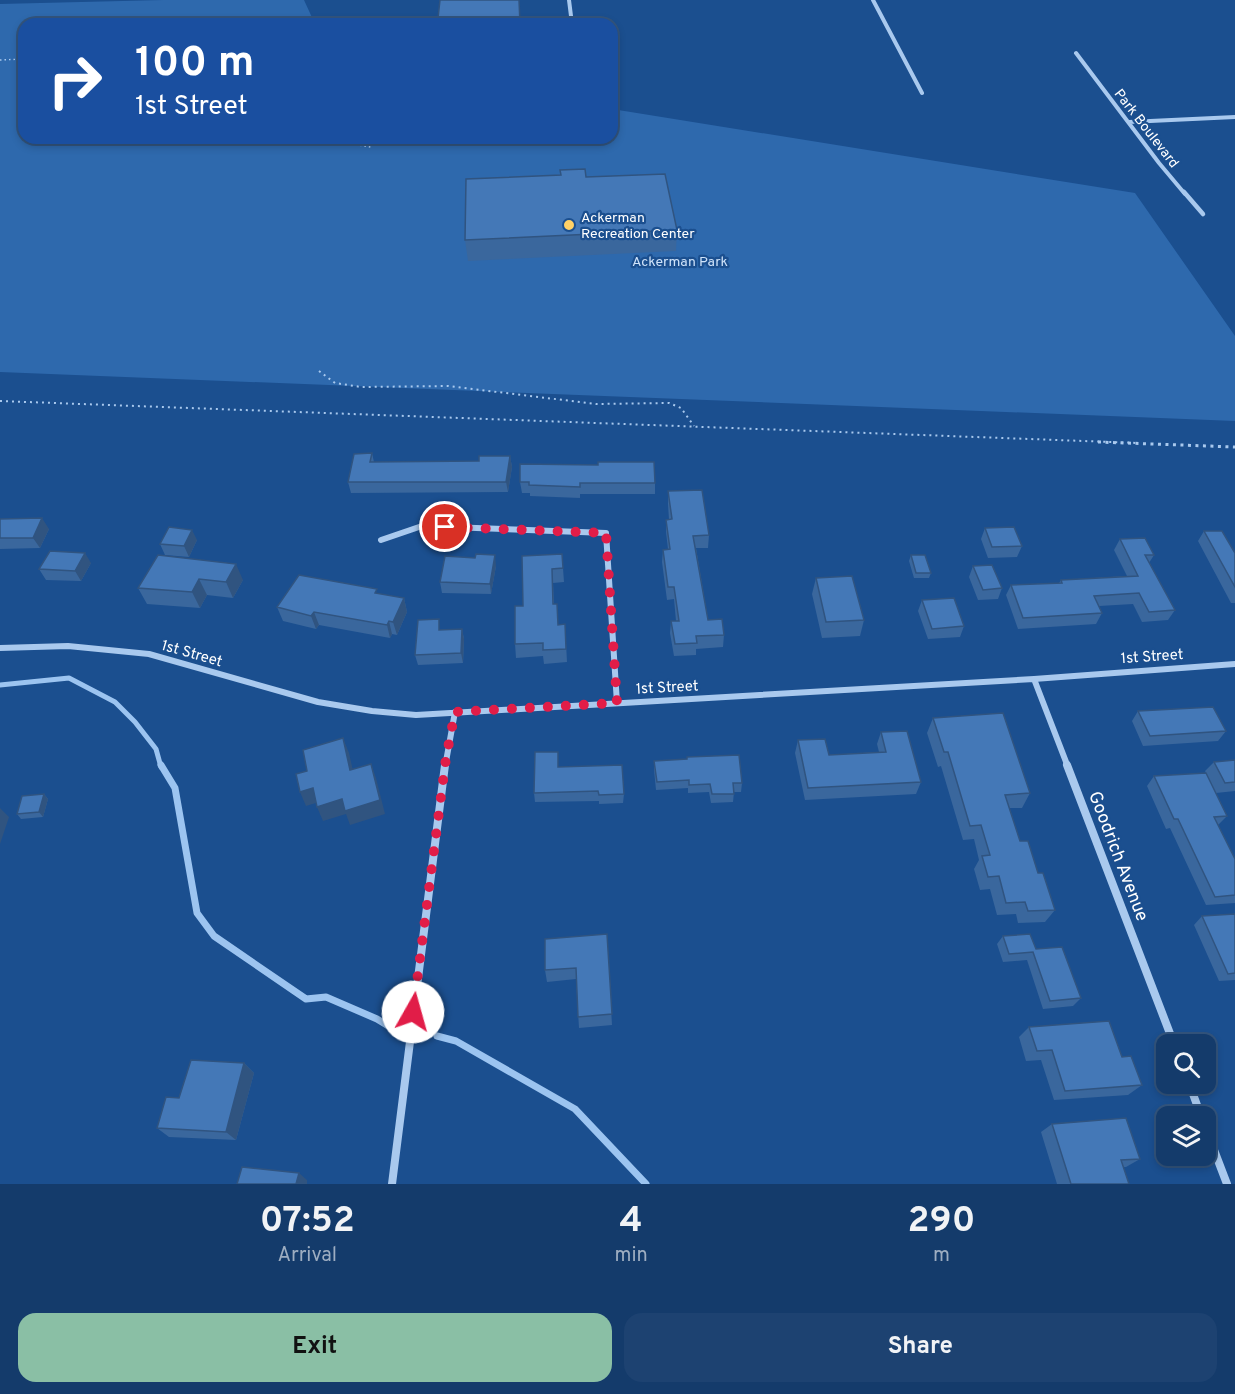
<!DOCTYPE html>
<html lang="en">
<head>
<meta charset="utf-8">
<style>
  :root { --surface:#143b6b; --page:#1d4271; --text:#f1f3f6; --muted:#9dadc1; --line:#33557e; --accent:#8abfa5 }
  body { margin:0; font-family:Overpass,sans-serif; background:var(--page); color:var(--text); height:100vh; display:flex; flex-direction:column; font-size:22px; white-space:nowrap }
  * { box-sizing:border-box; margin:0 }
  p { font-size:20px; color:var(--muted) }
  .icon { flex:none; width:33px; height:33px; fill:none; stroke:currentColor; stroke-width:2; stroke-linecap:round; stroke-linejoin:round }
  .map { position:relative; height:1184px; overflow:hidden }
  .details { display:flex; flex-direction:column; background:var(--surface); flex:1 }
  .details>* { flex:none }
  .hud { position:absolute; left:18px; top:18px; width:600px; height:126px; border-radius:18px; box-shadow:0 3px 9px #0003,0 0 0 2px var(--line); background:#1a4fa0; color:#fff; overflow:hidden }
  .controls { position:absolute; left:1156px; top:1034px; display:grid; gap:12px }
  .controls a { display:grid; place-items:center; width:60px; height:60px; border-radius:12px; background:var(--surface); box-shadow:0 3px 9px #0003,0 0 0 2px var(--line); font-size:30px }
  .pin { position:absolute; display:grid; place-items:center; width:51px; height:51px; color:#fff; margin:-26px; border:3px solid #fff; border-radius:50%; box-shadow:0 2px 6px #0007 }
  .me { position:absolute; width:66px; margin:-33px; rotate:7deg; stroke-linejoin:round; filter:drop-shadow(0 0 4px #0008) }
  .turn { display:flex; align-items:center; gap:21px; height:126px; padding:0 18px; font-size:27px }
  .turn .icon { width:78px; height:78px; stroke-width:2.5 }
  .turn b { display:block; font-size:42px; line-height:51px }
  .eta { display:flex; justify-content:space-evenly; align-items:center; height:102px; text-align:center }
  .eta b { font-size:36px; font-weight:700; line-height:42px }
  .action { display:flex; gap:12px; margin-top:auto; padding:12px 18px }
  .action a { flex:1; height:69px; border-radius:18px; background:var(--accent); color:#111; font-size:24px; font-weight:700; line-height:69px; text-align:center }
  .action a+a { background:var(--page); color:var(--text) }
  .map>svg:first-child { display:block }
</style>
</head>
<body>
<div class="map">
<svg width="1235" height="1184" viewBox="0 0 1235 1184">
  <rect width="100%" height="100%" fill="#1b4f8f"/>
  <!-- green -->
  <path fill="#2e69ad" d="M163 0H304L315 24H24V138H612V109L1135 193 1235 336V421L0 372V4Z"/>
  <g fill="none" stroke-linecap="round" stroke-linejoin="round">
    <!-- stream-far1 -->
    <path stroke="#9cc4f0" stroke-width="5" d="M0 685 69 678 115 702 135 722 156 749 161 767"/>
    <!-- stream -->
    <path stroke="#9cc4f0" stroke-width="7" d="M161 765 175 788 197 913 214 936 306 999 326 997 377 1019 395 1030
      M437 1036 456 1041 575 1109 646 1184"/>
    <!-- path-far2 -->
    <path stroke="#a9c9ee" stroke-width="1.5" stroke-dasharray="1.5 3" stroke-linecap="butt" d="M0 60 24 59
      M311 138 371 147"/>
    <!-- path-far1 -->
    <path stroke="#a9c9ee" stroke-width="2" stroke-dasharray="2 4" stroke-linecap="butt" d="M319 371 335 383 361 387 448 386 596 404 669 403 681 408 694 426
      M0 401 1138 443"/>
    <!-- path -->
    <path stroke="#a9c9ee" stroke-width="3" stroke-dasharray="3 4.5" stroke-linecap="butt" d="M1098 442 1235 447"/>
    <!-- street-far3 -->
    <path stroke="#a9c9ee" stroke-width="4" d="M569 0 572 24
      M873 0 922 93
      M1076 53 1159 163 1185 194
      M1129 122 1235 117"/>
    <!-- street-far2 -->
    <path stroke="#a9c9ee" stroke-width="4.5" d="M1184 192 1203 214"/>
    <!-- street-far1 -->
    <path stroke="#a9c9ee" stroke-width="6" d="M381 540 422 526 606 533 617 703
      M0 648 68 646 149 654 318 702 372 711 416 715 1034 679 1235 664
      M1034 679 1068 767
      M445 767 455 712"/>
    <!-- street -->
    <path stroke="#a9c9ee" stroke-width="8" d="M1067 765 1174 1044
      M1189 1083 1201 1116
      M1206 1129 1227 1184
      M392 1184 445 765"/>
  </g>
  <!-- wall -->
  <path fill="#3a679d" d="M438 18 520 24H439Z
    M561 175 586 177 677 230 676 251 468 261 465 240Z
    M372 453 374 462 479 461 510 456 512 467 508 492 351 493 348 482Z
    M520 482 655 483V494H580V498L530 496V493H522Z
    M668 491 709 535 708 548H696L708 620 724 635 723 647 696 649V655L674 656 670 633 671 621H676L674 599 667 600 662 562 663 550 668 549 666 532V520H669L668 504Z
    M0 519 49 529 40 548 0 549Z
    M985 528 1022 546 1017 557 988 558 981 539Z
    M1204 531 1235 553V603H1231L1198 541Z
    M1120 539 1154 555 1149 563 1175 610 1168 620 1142 622 1133 604 1099 606 1102 613 1096 624 1018 629 1006 595 1011 585 1059 583 1061 580 1127 576 1114 550Z
    M197 540 189 557 165 555 160 544Z
    M562 554 564 582 553 583 554 604 558 625 565 624 567 662 544 664 543 656 516 658 515 644 523 606Z
    M158 555 243 580 233 598 207 595 200 608 147 604 138 588Z
    M911 555 931 573 929 578H914L909 561Z
    M91 563 81 581 46 580 39 569Z
    M496 566 491 594 442 593 440 582Z
    M973 566 1002 588 998 599 978 600 969 577Z
    M816 578 864 620 860 636 822 638 812 594Z
    M378 594 404 598 407 612 397 635 392 634 390 638 319 625 316 629 283 621 277 607Z
    M922 600 964 626 960 637 928 639 918 611Z
    M462 629 464 639 463 663 418 665 415 655 441 630Z
    M1138 711 1226 731 1218 741 1143 746 1132 721Z
    M933 718 1030 793 1022 808H1009L1020 841 1038 873 1055 910 1045 922 1018 923 1016 914 997 915 990 889 980 890 974 869 979 860 974 839 963 840 941 766 938 767 927 733Z
    M881 732 921 782 916 794 805 800 795 753 798 740 829 755 879 752 877 744Z
    M1235 760V791L1216 793 1227 816 1218 825 1235 859V903L1206 905 1170 828 1166 829 1147 786 1154 776 1206 773 1205 771 1214 762Z
    M654 761 742 783 741 792H734L733 802 711 803 709 792 688 793V788L656 790 654 770Z
    M559 767 624 794 623 803 599 804V801L535 802 534 793Z
    M44 794 48 799 43 817 21 819 17 814Z
    M1235 914V980L1219 981 1194 925 1202 916Z
    M607 934 612 1025 579 1028 576 979 547 982 545 970Z
    M1003 936 1036 949 1081 998 1073 1006 1043 1009 1027 960 1003 962 997 944Z
    M1029 1027 1122 1057 1142 1085 1128 1095 1054 1100 1041 1060 1026 1061 1019 1037Z
    M244 1063 254 1073 236 1140 169 1137 157 1128 179 1098Z
    M1052 1124 1140 1159 1126 1167H1123L1129 1184H1057L1041 1132Z"/>
  <!-- shaded-wall -->
  <path fill="#305480" d="M510 456 512 467 508 492 506 482Z
    M42 518 49 529 40 548 33 538Z
    M192 530 197 540 189 557 184 546Z
    M85 553 91 563 81 581 75 571Z
    M495 555 496 566 491 594 490 584Z
    M236 564 243 580 233 598 226 582Z
    M199 579 207 595 200 608 192 592Z
    M404 598 407 612 397 635 393 622Z
    M314 612 319 625 316 629 311 616Z
    M389 621 392 634 390 638 387 625Z
    M462 629 464 639 463 663 461 653Z
    M343 738 349 753 356 784 350 770Z
    M371 764 376 778 385 814 350 825 346 814 323 821 317 807Z
    M313 788 319 802 306 806 300 792Z
    M44 794 48 799 43 817 39 812Z
    M0 808 9 817 0 844Z
    M244 1063 254 1073 236 1140 226 1132Z
    M299 1173 307 1180V1184H296Z"/>
  <!-- building -->
  <path fill="#4478b7" stroke="#305480" stroke-width="1.5" d="M440 0H519L520 24H463V20L438 18Z
    M585 169 586 177 665 174 677 230 465 240 466 179 561 175 560 170Z
    M372 453 370 462 479 461V456H510L506 482H348L354 454Z
    M598 462H654L655 483H580V487L529 485V482H520V464L598 465Z
    M702 490 709 535 693 536 708 620 722 619 724 635 696 636 697 643 675 644 671 621H679L674 587H668L663 550 670 549 666 520 672 519 668 491Z
    M42 518 33 538H0V519Z
    M169 527 192 530 184 546 160 544Z
    M1014 527 1022 546 992 547 985 528Z
    M1204 531H1222L1235 553V587Z
    M1145 538 1154 555H1145L1175 610 1149 612 1139 593 1094 596 1102 613 1023 618 1011 585 1062 583 1061 580 1138 576 1120 539Z
    M50 551 85 553 75 571 39 569Z
    M476 554 495 555 490 584 440 582 445 556 475 558Z
    M562 554 563 568 552 569 553 604H557L558 625 565 624 566 649 543 650V643L515 644V606H523L522 556Z
    M158 555 236 564 226 582 199 579 192 592 138 588Z
    M911 555H925L931 573H916Z
    M992 565 1002 588 983 590 973 566Z
    M299 575 377 589 375 593 404 598 393 622 389 621 387 625 314 612 311 616 277 607Z
    M852 576 864 620 826 622 816 578Z
    M954 598 964 626 932 629 922 600Z
    M439 619V630L462 629 461 653 415 655 418 620Z
    M1213 707 1226 731 1150 736 1138 711Z
    M1003 713 1030 793 1005 795 1020 841H1028L1038 873H1043L1055 910 1028 911 1025 902 1006 903 999 876 988 877 982 856 990 855 981 825 970 826 948 752H944L933 718Z
    M907 731 921 782 808 788 798 740 825 739 829 755 886 752 881 732Z
    M343 738 350 770 371 764 380 800 345 811 342 799 317 807 313 788 300 792 296 774 307 771 303 750Z
    M535 752H558V767L622 765 624 794 599 795 598 791 534 793Z
    M739 755 742 783H733L734 794H712L710 784 689 785V780L657 782 654 761 687 759V757Z
    M1235 760V782L1225 783 1214 762Z
    M1206 773 1227 816 1214 817 1235 859V895L1215 897 1178 819H1174L1154 776Z
    M44 794 39 812 17 814 22 796Z
    M1235 914V973L1228 974 1202 916Z
    M607 934 612 1014 578 1017 576 968 545 970V939Z
    M1030 934 1036 949 1062 947 1081 998 1050 1001 1033 952 1009 954 1003 936Z
    M1109 1021 1122 1057 1131 1056 1142 1085 1065 1091 1052 1050 1037 1051 1029 1027Z
    M191 1060 244 1063 226 1132 157 1128 166 1097 179 1098Z
    M1126 1118 1140 1159 1121 1160 1129 1184H1071L1052 1124Z
    M242 1167 299 1173 296 1184H237Z"/>
  <g fill="none" stroke-linecap="round" stroke-linejoin="round">
    <!-- route -->
    <path stroke="#e11d48" stroke-width="10" stroke-dasharray="0 18" d="M413 1012 446 758 455 712 617 703 606 533 445 527"/>
  </g>
  <!-- markers -->
  <circle fill="#ffd166" stroke="#1b4f8f" stroke-width="2" cx="569" cy="225" r="6"/>
  <g text-anchor="middle" stroke-width="4.5" stroke-linejoin="round" paint-order="stroke">
    <!-- far-street labels -->
    <g font-size="14" fill="#fff" stroke="#1b4f8f">
      <text transform="translate(1147 128) rotate(52)" y="5">Park Boulevard</text>
    </g>
    <!-- far-poi labels -->
    <g font-size="14" fill="#fff" stroke="#1b4f8f" text-anchor="start">
      <text x="581" y="222">Ackerman<tspan x="581" dy="16">Recreation Center</tspan></text>
    </g>
    <!-- far-park labels -->
    <g font-size="14" fill="#cfe3fa" stroke="#1b4f8f">
      <text x="680" y="266">Ackerman Park</text>
    </g>
    <!-- street labels -->
    <g font-size="15" fill="#fff" stroke="#1b4f8f">
      <text transform="translate(192 653) rotate(16)" y="5">1st Street</text>
      <text transform="translate(1152 656) rotate(-4)" y="5">1st Street</text>
      <text transform="translate(667 687) rotate(-3)" y="5">1st Street</text>
    </g>
    <!-- near-street labels -->
    <g font-size="18" fill="#fff" stroke="#1b4f8f">
      <text transform="translate(1119 856) rotate(69)" y="6">Goodrich Avenue</text>
    </g>
  </g>
</svg>
<div class="controls">
<a><svg class="icon" aria-label="search" viewBox="0 0 24 24"><circle cx="10" cy="10" r="6"/><path d="M15 15l6 6"/></svg></a>
<a><svg class="icon" aria-label="layers" viewBox="0 0 24 24"><path d="M12 4l9 5-9 5-9-5zM3 14l9 5 9-5"/></svg></a>
</div>
<div class="pin" style="left:445px;top:527px;background:#d93025"><svg class="icon" aria-label="arrive" viewBox="0 0 24 24"><path d="M6 21V4h12l-3 4 3 4H6"/></svg></div>
<svg class="me" style="left:413px;top:1012px" viewBox="-20 -20 40 40"><circle r="19" fill="#fff"/><path d="M0-13L10 11 0 6-10 11z" fill="#e11d48"/></svg>
<div class="hud">
<div class="turn"><svg class="icon" aria-label="right" viewBox="0 0 24 24"><path d="M7 20v-9h11M14 6l5 5-5 5"/></svg><div><b>100 m</b>1st Street</div></div>
</div>
</div>
<section class="details">
<div class="eta">
<div><b>07:52</b><p>Arrival</p></div>
<div><b>4</b><p>min</p></div>
<div><b>290</b><p>m</p></div>
</div>
<div class="action"><a>Exit</a><a>Share</a></div>
</section>
</body>
</html>
